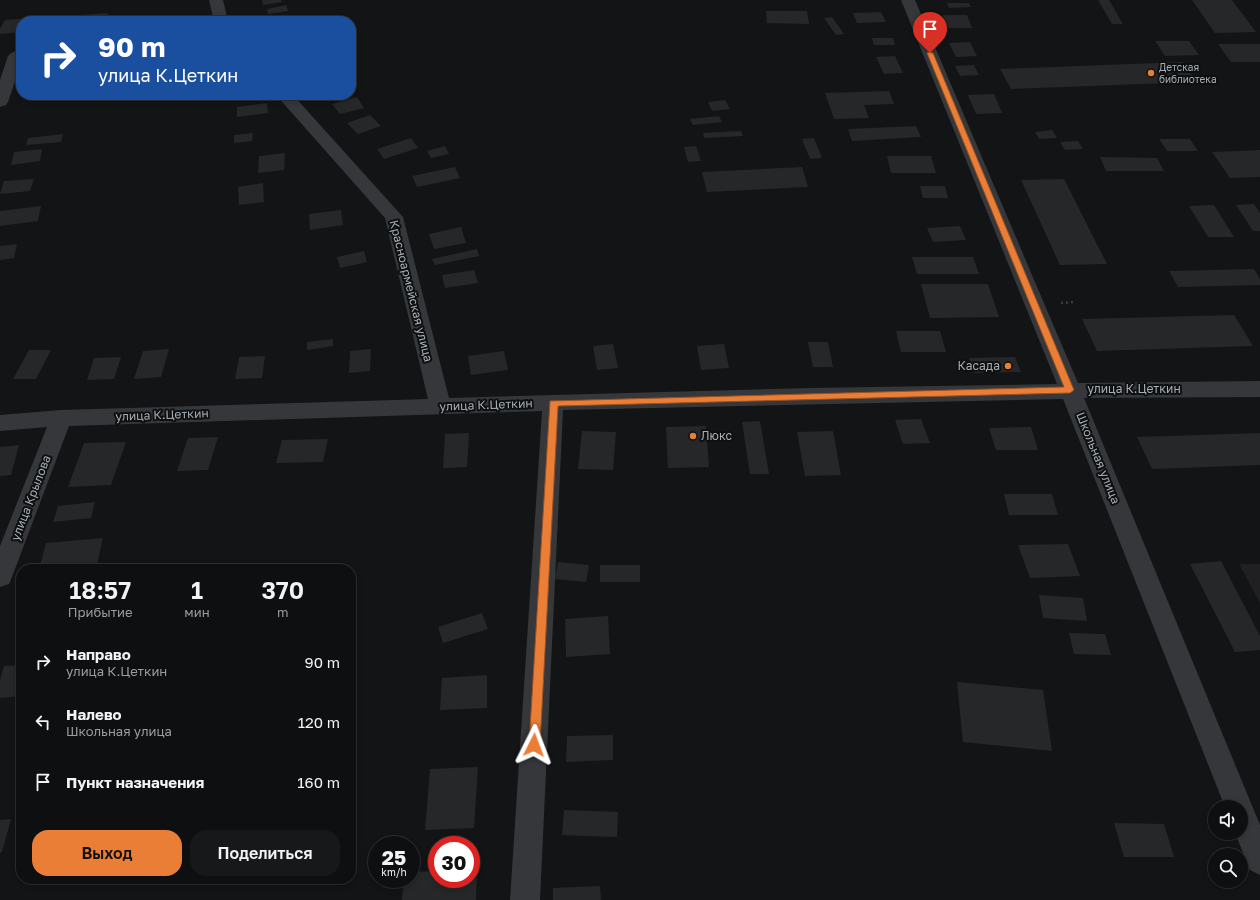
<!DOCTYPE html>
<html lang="ru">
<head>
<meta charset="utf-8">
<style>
  :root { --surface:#0e0f10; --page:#171819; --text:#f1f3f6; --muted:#9b9c9f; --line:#2e2f30; --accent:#ea7e36 }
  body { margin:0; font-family:"Golos Text",sans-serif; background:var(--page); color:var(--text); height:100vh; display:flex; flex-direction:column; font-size:15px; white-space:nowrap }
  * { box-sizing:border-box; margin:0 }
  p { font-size:13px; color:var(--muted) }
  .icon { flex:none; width:22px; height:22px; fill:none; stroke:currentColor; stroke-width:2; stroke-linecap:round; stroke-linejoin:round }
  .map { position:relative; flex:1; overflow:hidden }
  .side { position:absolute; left:16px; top:564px; width:340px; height:320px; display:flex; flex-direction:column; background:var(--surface); border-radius:16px; box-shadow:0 2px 6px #0003,0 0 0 1px var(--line) }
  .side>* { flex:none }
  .top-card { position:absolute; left:16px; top:16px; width:340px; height:84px; border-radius:16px; box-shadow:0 2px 6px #0003,0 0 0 1px var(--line); background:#1a4fa0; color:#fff; overflow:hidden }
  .controls { position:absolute; left:1208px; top:800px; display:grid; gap:8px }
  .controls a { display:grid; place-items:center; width:40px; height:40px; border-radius:50%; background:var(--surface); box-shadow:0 2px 6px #0003,0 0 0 1px var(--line); font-size:20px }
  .speed { position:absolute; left:368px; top:836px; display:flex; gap:8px; font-size:20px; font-weight:700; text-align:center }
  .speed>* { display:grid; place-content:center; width:52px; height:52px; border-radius:50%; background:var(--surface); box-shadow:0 2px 6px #0003,0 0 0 1px var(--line); line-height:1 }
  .speed small { font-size:10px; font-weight:400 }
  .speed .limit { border:6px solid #d22; background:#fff; color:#111 }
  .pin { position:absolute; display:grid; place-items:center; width:34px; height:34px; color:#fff; margin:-41px -17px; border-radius:50% 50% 50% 0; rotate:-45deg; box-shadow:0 0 4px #0007 }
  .pin .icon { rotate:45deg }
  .me { position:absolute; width:44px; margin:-22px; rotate:3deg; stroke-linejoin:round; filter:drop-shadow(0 0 3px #0008) }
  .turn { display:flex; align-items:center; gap:14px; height:84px; padding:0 16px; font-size:18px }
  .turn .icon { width:52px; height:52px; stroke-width:2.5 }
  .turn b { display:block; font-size:28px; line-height:34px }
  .eta { display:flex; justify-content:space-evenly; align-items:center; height:68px; text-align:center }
  .eta b { font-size:24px; font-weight:600; line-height:28px }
  .action { display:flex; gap:8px; margin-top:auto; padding:8px 16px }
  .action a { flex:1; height:46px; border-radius:16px; background:var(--accent); color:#111; font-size:16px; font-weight:600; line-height:46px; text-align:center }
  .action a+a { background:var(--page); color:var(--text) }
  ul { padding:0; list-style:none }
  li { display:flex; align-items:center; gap:12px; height:60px; padding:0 16px }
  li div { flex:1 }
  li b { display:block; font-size:15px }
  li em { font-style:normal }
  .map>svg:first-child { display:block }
</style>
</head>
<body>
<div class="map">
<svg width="1260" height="900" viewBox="0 0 1260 900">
  <rect width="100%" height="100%" fill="#131415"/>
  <!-- built -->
  <path fill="#202022" d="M1239 564H1260V603Z"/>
  <!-- building -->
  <path fill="#262729" d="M262 0H281L282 2 263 5Z
    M1098 0H1109L1123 24H1112Z
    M1192 0H1232L1256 32 1215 33Z
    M947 3H969L971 7 949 8Z
    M286 5 288 11 268 14 267 9Z
    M766 11H807L809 24 767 23Z
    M881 12 886 22 857 23 853 13Z
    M108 13 105 21H79L82 15Z
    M942 15H967L972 28H946Z
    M832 17 844 34 836 35 824 18Z
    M32 18 31 21H21V32L0 34V29L5 20Z
    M872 38H893L895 45H874Z
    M1155 41H1189L1199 55 1165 56Z
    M970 42 977 56 956 57 949 43Z
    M1218 44H1260V62H1231Z
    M895 56 903 73 884 74 876 57Z
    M1182 62 1197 82 1011 89 1000 69Z
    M974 65 979 75 960 76 955 66Z
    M889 91 894 104 864 105 869 118 834 119 825 93Z
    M994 94 1002 113 976 114 968 95Z
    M60 95H75L74 98 58 100Z
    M357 97 364 108 340 114 332 104Z
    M725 100 730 109 712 111 708 102Z
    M267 103 268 113 237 117V107Z
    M370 115 381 126 358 134 347 123Z
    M719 116 722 122 693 125 690 119Z
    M916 126 921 137 852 141 848 129Z
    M1052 130 1057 138 1039 139 1035 132Z
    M741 131 743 136 704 138 703 133Z
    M253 133 252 141 234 143V135Z
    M63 134 61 142 26 145 28 138Z
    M411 138 418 148 384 159 377 149Z
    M814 138 822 158 810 159 802 139Z
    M1159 139H1190L1198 151H1167Z
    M1078 141 1083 149 1065 150 1060 142Z
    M445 146 449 154 431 158 427 151Z
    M696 146 701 161 688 162 684 147Z
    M42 149 40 161 11 165 14 152Z
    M1260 150V177L1230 178 1212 152Z
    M285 153 284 170 258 173 259 156Z
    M887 156H931L936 173H891Z
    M1100 157 1157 158 1164 171H1106Z
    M455 167 460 178 417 187 412 176Z
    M802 167 808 187 707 192 702 172Z
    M34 179 30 191 0 194 4 181Z
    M1064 179 1107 264 1060 265 1021 180Z
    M263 183 264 202 239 205 238 187Z
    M920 186H945L948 198H923Z
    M1254 204 1260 213V231H1253L1236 205Z
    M1214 205 1234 237H1208L1189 206Z
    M41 206 38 221 0 226V211Z
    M341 210 343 225 310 230 309 214Z
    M960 226 966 240 933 242 927 228Z
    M461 227 466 243 434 249 429 234Z
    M17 244 14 258 0 260V246Z
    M477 249 479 256 435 265 432 259Z
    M364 251 367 262 340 268 337 257Z
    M912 257H973L979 274H917Z
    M1254 269 1260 279V285L1178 287 1169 271Z
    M474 270 478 283 445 288 442 275Z
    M921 284H988L999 317 930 318Z
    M1234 315 1253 346 1097 351 1082 319Z
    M896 331H940L946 352H901Z
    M333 339V346L307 350V342Z
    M808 342H828L833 367H813Z
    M613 344 618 368 597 370 593 346Z
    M724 344 729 368 701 370 697 346Z
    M169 349 161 377 134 379 143 351Z
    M371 349 370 371 349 373 350 351Z
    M29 350H51L36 379H13Z
    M504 351 508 370 471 375 468 356Z
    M265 356 262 378 235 379 239 357Z
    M121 357 114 379 87 380 94 358Z
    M1015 357 1021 372 974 373 969 358Z
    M921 419 930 443 903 444 895 420Z
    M760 421 769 474H750L742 422Z
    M706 426 709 467 668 468 666 427Z
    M1031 427 1038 450H996L989 428Z
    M582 431 616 432 613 470 578 469Z
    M833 431 841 475 805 476 797 432Z
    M469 433 467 467 443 468 445 434Z
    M1260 433V465L1152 469 1137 437Z
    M218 437 208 470 177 471 188 438Z
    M328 439 323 462 276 463 282 440Z
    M126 442 111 485 68 487 84 443Z
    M19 445 11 475 0 476V447Z
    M1004 494H1052L1058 515H1009Z
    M95 502 91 518 53 522 58 506Z
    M103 538 96 569H39L46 543Z
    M1068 544 1080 576 1030 578 1018 545Z
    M1221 561 1260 636V650L1235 652 1190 564Z
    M558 562 589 565 586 582 555 579Z
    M600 565H640V582H600Z
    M1039 595 1083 598 1087 621 1043 618Z
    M482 613 488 629 443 643 438 627Z
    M608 616 610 654 566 657 565 619Z
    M1069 633 1105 634 1111 655 1074 654Z
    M21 665V696L0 698V680L4 666Z
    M487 675V708L440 710 442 678Z
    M957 682 1043 690 1052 751 963 742Z
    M613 735V760L566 762 567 736Z
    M478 767 474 828 425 830 430 769Z
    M564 810 618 812 617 837 562 835Z
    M11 819 2 852 0 853V820Z
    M1114 823 1164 824 1174 857H1124Z
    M477 868 476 900H402L404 879H411V872L437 871V879H471V869Z
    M600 886 601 900H553V888Z"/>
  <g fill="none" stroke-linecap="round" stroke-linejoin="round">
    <!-- path -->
    <path stroke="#3b3e41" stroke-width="2.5" stroke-dasharray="2 3" stroke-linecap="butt" d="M1061 303 1076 302"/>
    <!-- minor -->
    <path fill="#35373a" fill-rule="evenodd" d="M209 0H223L228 21H214Z
      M901 0H915L1078 383 1260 381V397L1084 398 1260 825V875L1250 870 1235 833H1241V807H1225L1063 399 563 410 540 900H510L542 411 69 426 12 577 9 584 0 587V546L47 427 0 431V415L61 410 428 399 385 218 276 95H293L403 217 449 398 810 388 1057 384Z
      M16 51 21 53V64L8 102 6 105 0 107V80L8 56 11 53Z"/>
  </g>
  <!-- route -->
  <path fill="#ea7e36" stroke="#985223" d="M928 52 933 53 1074 390 1070 393 558 406 540 745 538 748 534 750 530 748 529 745 550 401 1064 387 927 53Z"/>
  <!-- markers -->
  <g fill="#ea7e36" stroke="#0e0f10" stroke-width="1.5">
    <circle cx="1151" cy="73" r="4"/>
    <circle cx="1008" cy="366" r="4"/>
    <circle cx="693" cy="436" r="4"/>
  </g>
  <g text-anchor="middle" stroke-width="4" stroke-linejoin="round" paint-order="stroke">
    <!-- far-poi labels -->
    <g font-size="10" fill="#a6aeb5" stroke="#0e0f10" text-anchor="start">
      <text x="1159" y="71">Детская<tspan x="1159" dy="12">библиотека</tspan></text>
    </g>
    <!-- street labels -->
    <g font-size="12" fill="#a6aeb5" stroke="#0e0f10">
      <text transform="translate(411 291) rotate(76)" y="4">Красноармейская улица</text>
      <text x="1134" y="393">улица К.Цеткин</text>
      <text transform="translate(486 405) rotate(-2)" y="4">улица К.Цеткин</text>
      <text transform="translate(162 415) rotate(-2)" y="4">улица К.Цеткин</text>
      <text transform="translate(1098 458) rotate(68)" y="4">Школьная улица</text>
      <text transform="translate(31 498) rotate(-69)" y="4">улица Крылова</text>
    </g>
    <!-- poi labels -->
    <g font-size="12" fill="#a6aeb5" stroke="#0e0f10" text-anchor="end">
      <text x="1000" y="370">Касада</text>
      <text x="701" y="440" text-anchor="start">Люкс</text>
    </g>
  </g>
</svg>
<div class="controls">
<a><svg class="icon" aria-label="sound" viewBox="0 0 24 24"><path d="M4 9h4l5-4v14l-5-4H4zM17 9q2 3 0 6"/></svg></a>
<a><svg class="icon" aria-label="search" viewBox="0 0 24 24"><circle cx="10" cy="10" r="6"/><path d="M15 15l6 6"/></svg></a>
</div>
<div class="speed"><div>25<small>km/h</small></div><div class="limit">30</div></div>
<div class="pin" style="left:930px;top:53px;background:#d93025"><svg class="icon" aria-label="arrive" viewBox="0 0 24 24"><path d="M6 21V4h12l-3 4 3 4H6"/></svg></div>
<svg class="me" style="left:534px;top:745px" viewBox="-20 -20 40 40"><path d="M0-17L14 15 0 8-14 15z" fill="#ea7e36" stroke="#fff" stroke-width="4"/></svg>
<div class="top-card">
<div class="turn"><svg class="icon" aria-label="right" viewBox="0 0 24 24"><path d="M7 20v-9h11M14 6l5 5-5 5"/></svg><div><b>90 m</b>улица К.Цеткин</div></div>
</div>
<section class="side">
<div class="eta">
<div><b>18:57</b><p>Прибытие</p></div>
<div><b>1</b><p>мин</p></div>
<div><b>370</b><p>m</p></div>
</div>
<ul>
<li><svg class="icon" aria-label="right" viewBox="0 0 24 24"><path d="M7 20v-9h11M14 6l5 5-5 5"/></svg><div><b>Направо</b><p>улица К.Цеткин</p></div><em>90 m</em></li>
<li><svg class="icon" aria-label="left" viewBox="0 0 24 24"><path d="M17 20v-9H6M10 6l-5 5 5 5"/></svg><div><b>Налево</b><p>Школьная улица</p></div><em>120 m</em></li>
<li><svg class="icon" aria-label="arrive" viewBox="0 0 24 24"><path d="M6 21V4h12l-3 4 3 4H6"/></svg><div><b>Пункт назначения</b></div><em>160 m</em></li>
</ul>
<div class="action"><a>Выход</a><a>Поделиться</a></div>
</section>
</div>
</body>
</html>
